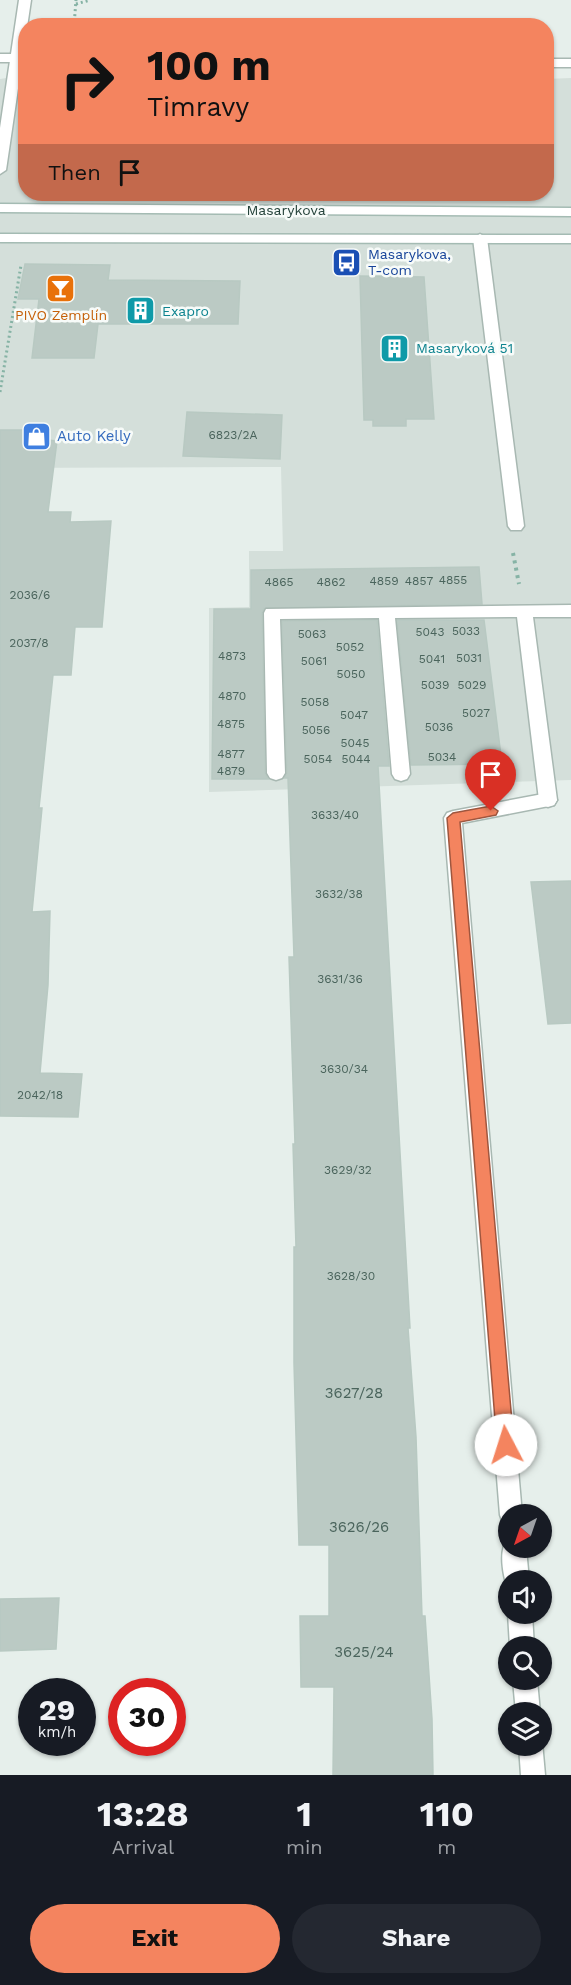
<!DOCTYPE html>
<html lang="en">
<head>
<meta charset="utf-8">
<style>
  :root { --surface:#171b24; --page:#242831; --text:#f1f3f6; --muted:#9ea1a6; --accent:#f4845f }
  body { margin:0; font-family:"Work Sans",sans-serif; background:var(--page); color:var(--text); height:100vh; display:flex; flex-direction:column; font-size:22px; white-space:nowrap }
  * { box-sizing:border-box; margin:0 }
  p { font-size:20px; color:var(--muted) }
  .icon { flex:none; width:33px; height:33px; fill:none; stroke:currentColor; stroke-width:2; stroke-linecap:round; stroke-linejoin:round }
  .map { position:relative; height:1775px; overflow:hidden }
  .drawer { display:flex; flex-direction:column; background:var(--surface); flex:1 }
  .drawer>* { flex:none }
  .guide { position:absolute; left:18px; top:18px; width:536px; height:183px; border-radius:24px; box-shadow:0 2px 4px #0004; background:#f4845f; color:#111; overflow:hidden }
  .needle { width:39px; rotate:220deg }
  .tools { position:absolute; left:498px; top:1504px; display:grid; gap:12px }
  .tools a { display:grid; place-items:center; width:54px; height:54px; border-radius:50%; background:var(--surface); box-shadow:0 2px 4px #0004; font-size:30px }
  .speed { position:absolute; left:18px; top:1678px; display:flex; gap:12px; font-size:30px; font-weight:700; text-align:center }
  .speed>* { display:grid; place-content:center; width:78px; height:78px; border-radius:50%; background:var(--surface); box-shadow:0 2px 4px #0004; line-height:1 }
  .speed small { font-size:15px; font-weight:400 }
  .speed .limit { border:9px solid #d22; background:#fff; color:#111 }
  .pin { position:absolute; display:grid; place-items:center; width:51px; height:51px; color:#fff; margin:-62px -26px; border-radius:50% 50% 50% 0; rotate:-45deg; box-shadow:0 0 6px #0007 }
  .pin .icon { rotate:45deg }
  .me { position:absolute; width:66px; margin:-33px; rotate:355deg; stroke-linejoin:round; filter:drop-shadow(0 0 4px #0008) }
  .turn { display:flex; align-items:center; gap:21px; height:126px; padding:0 30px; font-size:27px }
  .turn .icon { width:78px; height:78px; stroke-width:2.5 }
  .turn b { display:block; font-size:42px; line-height:51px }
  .then { display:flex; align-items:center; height:57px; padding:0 30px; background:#0003; gap:12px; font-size:22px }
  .eta { display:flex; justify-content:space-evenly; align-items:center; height:102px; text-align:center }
  .eta b { font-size:36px; font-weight:700; line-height:42px }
  .primary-button { display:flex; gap:12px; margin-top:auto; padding:12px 30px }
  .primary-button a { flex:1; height:69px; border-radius:36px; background:var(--accent); color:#111; font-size:24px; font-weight:700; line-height:69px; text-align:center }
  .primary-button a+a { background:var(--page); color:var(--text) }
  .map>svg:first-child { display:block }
</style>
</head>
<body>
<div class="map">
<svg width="571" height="1775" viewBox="0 0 571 1775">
  <rect width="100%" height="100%" fill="#e6efeb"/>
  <!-- built -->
  <path fill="#d4dfda" d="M25 75 26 194H546V79L571 78V780L209 792V608L249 607V551H283L281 467 0 468V79Z"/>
  <!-- building -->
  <path fill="#bbcac4" stroke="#b8c9c2" stroke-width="1.5" d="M25 264 110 265 108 280 240 281 238 324H98L94 358H32L39 299H18Z
    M360 276 424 277 434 419H406V426H373V420H364Z
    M187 412 282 415 280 459 183 456Z
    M0 430H48L47 440 57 441 48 512H71L70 522 111 521 102 627H75L71 675H53L39 808H42L32 912 50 911 48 985 40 1073 82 1074 78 1117 0 1116Z
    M479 567 482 604 264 608 262 613 265 773 268 779H212L214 609H251V570Z
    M377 620 389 766H378L410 1328H408L416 1437 422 1616H425L432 1719 433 1775H333L334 1687H301L300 1616H329V1545H299L294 1363V1247H296L293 1144H295L289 957H294L288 778H284L287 773 282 621Z
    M397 620H484L502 764 411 765Z
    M571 881V1023L548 1024 531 882Z
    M59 1598 56 1649 0 1651V1599Z"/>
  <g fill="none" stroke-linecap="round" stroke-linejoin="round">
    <defs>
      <path id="service" d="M0 54H26V62H0Z
        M546 59H571V67H546Z
        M480 234 487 238 524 526 521 530H511L508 526 473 238Z
        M571 605V617H533L557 800 554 805 548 807 542 805 539 800 517 617 395 618 410 774 407 779 401 781 395 779 392 774 379 618 280 619 285 773 282 778 276 780 270 778 267 773 264 613 266 609Z"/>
      <path id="minor" d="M19 0H31L6 170 0 174V128Z
        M548 793 554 795 557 800 554 805 462 823 522 1515H508V1525L503 1523 500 1515 444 818 447 813 453 811Z
        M508 1539V1548H526L529 1581H508V1589C503 1576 498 1549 508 1539Z
        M508 1613 532 1614 534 1647H510Z
        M513 1680H537L540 1713H516Z
        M542 1742 545 1775H521L519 1746H542Z"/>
      <path id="secondary" d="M0 204 571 208V216L0 212Z
        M0 234 571 235V243L0 242Z"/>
    </defs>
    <!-- service casing -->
    <use href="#service" stroke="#a8b8b2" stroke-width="3"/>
    <!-- minor casing -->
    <use href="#minor" stroke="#a8b8b2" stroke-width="3"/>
    <!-- secondary casing -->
    <use href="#secondary" stroke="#a4bbb3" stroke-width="3"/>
    <!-- path-far1 -->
    <path stroke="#86b3a5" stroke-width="3" stroke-dasharray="2 3" stroke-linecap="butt" d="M76 4 90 0
      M74 26 76 0
      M0 392 21 265"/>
    <!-- path -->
    <path stroke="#86b3a5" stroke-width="4" stroke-dasharray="3 4.5" stroke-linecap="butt" d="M513 553 519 584"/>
    <!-- service -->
    <use href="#service" fill="#fff" fill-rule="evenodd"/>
    <!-- minor -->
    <use href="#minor" fill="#fff" fill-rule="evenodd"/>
    <!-- secondary -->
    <use href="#secondary" fill="#fff" fill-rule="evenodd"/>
  </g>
  <!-- route -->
  <path fill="#f4845f" stroke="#9f563e" stroke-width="1.5" d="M491 806 498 811 496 815 460 822 514 1445 511 1451 506 1454 500 1451 497 1445 447 818 453 813Z"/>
  <!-- icons -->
  <defs>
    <symbol id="bus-square" viewBox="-11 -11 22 22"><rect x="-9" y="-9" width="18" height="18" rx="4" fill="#1a4fb4" stroke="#f7fbf9"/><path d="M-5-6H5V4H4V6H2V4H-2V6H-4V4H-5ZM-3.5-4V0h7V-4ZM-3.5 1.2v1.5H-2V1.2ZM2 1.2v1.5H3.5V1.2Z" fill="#fff"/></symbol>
    <symbol id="bar-square" viewBox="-11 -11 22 22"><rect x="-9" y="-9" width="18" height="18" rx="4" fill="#e8710a" stroke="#f7fbf9"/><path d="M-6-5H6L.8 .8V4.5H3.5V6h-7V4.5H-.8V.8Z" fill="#fff"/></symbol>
    <symbol id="building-square" viewBox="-11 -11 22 22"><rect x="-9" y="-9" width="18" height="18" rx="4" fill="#0f9aa8" stroke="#f7fbf9"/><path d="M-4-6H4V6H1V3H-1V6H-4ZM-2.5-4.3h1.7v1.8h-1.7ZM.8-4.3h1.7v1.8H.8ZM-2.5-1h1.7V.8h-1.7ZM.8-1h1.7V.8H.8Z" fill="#fff"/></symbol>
    <symbol id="shop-square" viewBox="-11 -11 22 22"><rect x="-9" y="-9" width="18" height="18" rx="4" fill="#3f7fe0" stroke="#f7fbf9"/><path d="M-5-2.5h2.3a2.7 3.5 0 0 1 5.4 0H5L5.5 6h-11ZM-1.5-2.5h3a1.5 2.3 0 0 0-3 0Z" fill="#fff"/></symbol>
  </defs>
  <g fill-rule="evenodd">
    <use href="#bus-square" x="330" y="246" width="33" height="33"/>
    <use href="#bar-square" x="44" y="272" width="33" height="33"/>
    <use href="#building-square" x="124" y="294" width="33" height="33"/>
    <use href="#building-square" x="378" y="332" width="33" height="33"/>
    <use href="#shop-square" x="20" y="420" width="33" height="33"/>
  </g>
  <g text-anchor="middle" stroke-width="5" stroke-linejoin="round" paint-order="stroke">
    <!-- number labels -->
    <g font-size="12" fill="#4a645c">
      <text x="233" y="439">6823/2A</text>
      <text x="453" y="584">4855</text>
      <text x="384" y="585">4859</text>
      <text x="419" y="585">4857</text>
      <text x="279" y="586">4865</text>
      <text x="331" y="586">4862</text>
      <text x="30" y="599">2036/6</text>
      <text x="466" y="635">5033</text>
      <text x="430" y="636">5043</text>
      <text x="312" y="638">5063</text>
      <text x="29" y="647">2037/8</text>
      <text x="350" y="651">5052</text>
      <text x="232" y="660">4873</text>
      <text x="469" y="662">5031</text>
      <text x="432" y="663">5041</text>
      <text x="314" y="665">5061</text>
      <text x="351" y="678">5050</text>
      <text x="435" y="689">5039</text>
      <text x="472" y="689">5029</text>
      <text x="232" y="700">4870</text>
      <text x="315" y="706">5058</text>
      <text x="476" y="717">5027</text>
      <text x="354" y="719">5047</text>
      <text x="231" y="728">4875</text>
      <text x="439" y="731">5036</text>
      <text x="316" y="734">5056</text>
      <text x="355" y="747">5045</text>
      <text x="231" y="758">4877</text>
      <text x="442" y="761">5034</text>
      <text x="318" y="763">5054</text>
      <text x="356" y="763">5044</text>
      <text x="231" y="775">4879</text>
      <text x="335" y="819">3633/40</text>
      <text x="339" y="898">3632/38</text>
      <text x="340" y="983">3631/36</text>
      <text x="344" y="1073">3630/34</text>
      <text x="40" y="1099">2042/18</text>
      <text x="348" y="1174">3629/32</text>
      <text x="351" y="1280">3628/30</text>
    </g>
    <!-- far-street labels -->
    <g font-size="14" fill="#24423a" stroke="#f7fbf9">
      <text x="286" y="215">Masarykova</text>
    </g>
    <!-- far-transit labels -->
    <g font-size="14" fill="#164399" stroke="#f7fbf9" text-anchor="start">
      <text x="368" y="259">Masarykova,<tspan x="368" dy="16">T-com</tspan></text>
    </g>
    <!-- far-culture labels -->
    <g font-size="14" fill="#0d838f" stroke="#f7fbf9" text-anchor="start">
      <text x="162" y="316">Exapro</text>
      <text x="416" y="353">Masaryková 51</text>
    </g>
    <!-- far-food labels -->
    <g font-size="14" fill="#c56008" stroke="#f7fbf9">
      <text x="61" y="320">PIVO Zemplín</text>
    </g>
    <!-- shop labels -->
    <g font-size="15" fill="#366cbe" stroke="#f7fbf9" text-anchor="start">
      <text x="57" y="441">Auto Kelly</text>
    </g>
    <!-- near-number labels -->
    <g font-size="15" fill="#4a645c">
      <text x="354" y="1398">3627/28</text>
      <text x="359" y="1532">3626/26</text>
      <text x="364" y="1657">3625/24</text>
    </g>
  </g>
</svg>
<div class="tools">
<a><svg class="needle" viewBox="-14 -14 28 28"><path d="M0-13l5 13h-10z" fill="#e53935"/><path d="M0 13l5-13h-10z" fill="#9ea1a6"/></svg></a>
<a><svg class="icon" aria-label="sound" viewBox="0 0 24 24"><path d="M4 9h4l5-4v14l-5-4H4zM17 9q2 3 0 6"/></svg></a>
<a><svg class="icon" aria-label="search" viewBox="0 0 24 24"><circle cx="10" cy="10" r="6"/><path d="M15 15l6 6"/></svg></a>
<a><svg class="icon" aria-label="layers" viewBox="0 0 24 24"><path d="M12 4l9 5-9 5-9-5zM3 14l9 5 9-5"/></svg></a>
</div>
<div class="speed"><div>29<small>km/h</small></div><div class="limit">30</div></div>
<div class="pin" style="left:491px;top:811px;background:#d93025"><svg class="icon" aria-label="arrive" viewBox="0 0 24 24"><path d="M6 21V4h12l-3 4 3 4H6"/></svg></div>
<svg class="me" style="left:506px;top:1445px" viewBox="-20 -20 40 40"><circle r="19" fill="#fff"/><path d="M0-13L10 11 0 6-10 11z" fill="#f4845f"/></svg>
<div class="guide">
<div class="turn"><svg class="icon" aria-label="right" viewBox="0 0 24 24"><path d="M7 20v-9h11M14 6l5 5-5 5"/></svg><div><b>100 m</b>Timravy</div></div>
<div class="then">Then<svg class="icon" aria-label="arrive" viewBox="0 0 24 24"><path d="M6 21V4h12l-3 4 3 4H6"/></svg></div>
</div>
</div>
<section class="drawer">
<div class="eta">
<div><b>13:28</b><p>Arrival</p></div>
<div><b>1</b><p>min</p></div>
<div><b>110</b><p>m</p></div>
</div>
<div class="primary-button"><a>Exit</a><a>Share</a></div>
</section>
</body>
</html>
